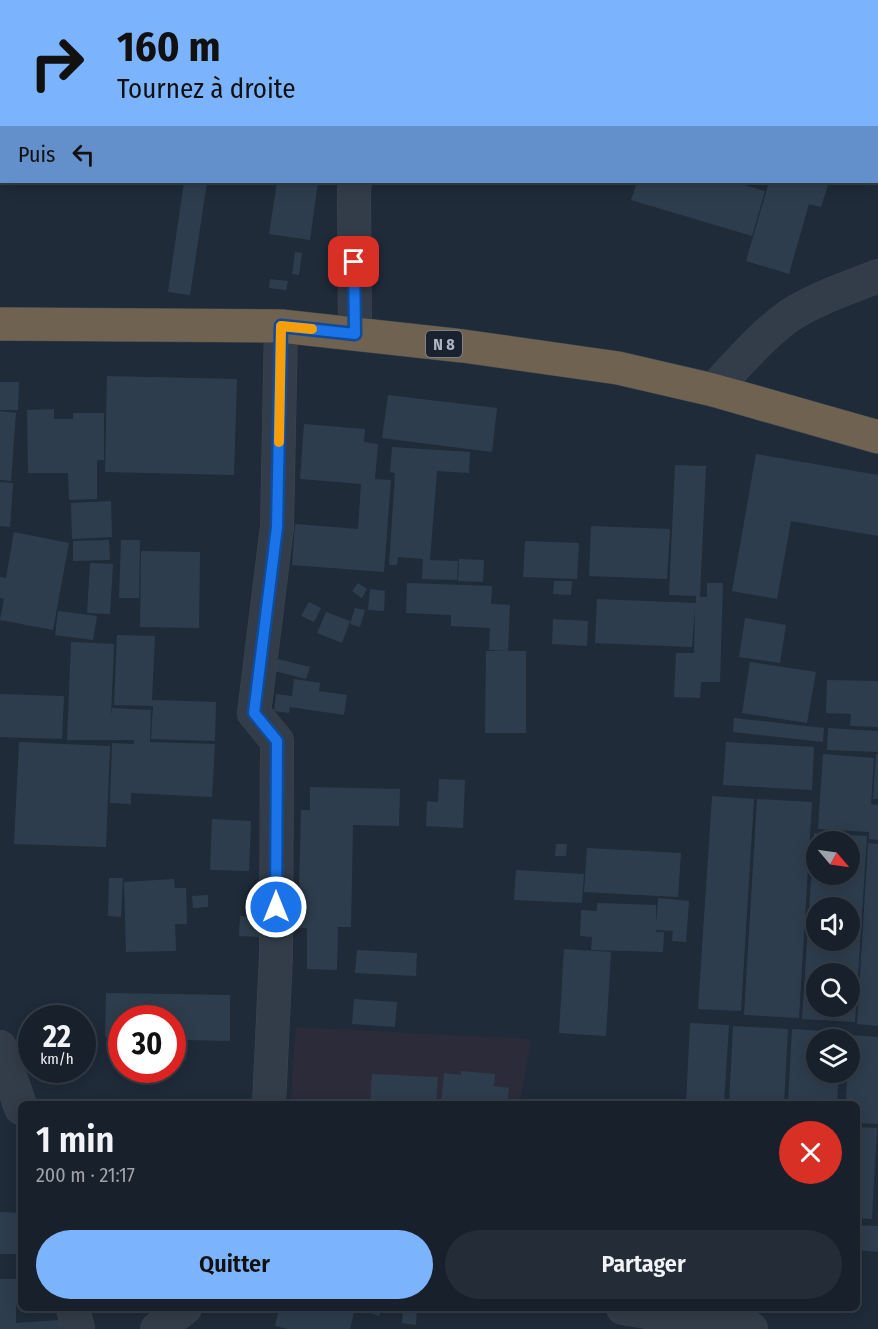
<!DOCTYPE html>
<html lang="fr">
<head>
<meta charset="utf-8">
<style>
  :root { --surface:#17202b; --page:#242d37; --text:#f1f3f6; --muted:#9ea3a9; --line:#363e47; --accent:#7cb3fd }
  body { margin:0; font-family:"Fira Sans Condensed",sans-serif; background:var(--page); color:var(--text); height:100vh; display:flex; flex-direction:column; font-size:22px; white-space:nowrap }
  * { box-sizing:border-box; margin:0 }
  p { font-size:20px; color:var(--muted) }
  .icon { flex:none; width:33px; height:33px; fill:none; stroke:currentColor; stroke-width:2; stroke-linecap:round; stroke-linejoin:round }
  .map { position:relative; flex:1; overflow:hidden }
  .panel { position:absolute; left:18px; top:1101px; width:842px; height:210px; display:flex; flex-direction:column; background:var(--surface); border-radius:9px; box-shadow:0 3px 15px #0003,0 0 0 2px var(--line) }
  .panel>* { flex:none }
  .guide { position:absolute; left:0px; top:0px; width:879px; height:183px; box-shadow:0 3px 15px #0003,0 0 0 2px var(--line); background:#7cb3fd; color:#111; overflow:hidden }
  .needle { width:39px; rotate:119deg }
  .tools { position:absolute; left:806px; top:831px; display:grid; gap:12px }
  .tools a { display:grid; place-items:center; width:54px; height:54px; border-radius:50%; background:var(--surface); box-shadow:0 3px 15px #0003,0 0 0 2px var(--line); font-size:30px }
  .speed { position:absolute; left:18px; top:1005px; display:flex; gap:12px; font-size:30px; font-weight:700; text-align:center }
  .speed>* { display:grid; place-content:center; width:78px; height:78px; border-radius:50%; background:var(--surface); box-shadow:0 3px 15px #0003,0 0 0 2px var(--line); line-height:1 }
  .speed small { font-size:15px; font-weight:400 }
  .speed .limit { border:9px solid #d22; background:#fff; color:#111 }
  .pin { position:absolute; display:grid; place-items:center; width:51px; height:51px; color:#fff; margin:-26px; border-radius:12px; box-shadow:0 3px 9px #0006 }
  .me { position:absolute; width:66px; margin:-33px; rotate:0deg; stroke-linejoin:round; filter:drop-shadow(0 0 4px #0008) }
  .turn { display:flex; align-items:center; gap:21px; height:126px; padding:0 18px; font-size:27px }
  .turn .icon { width:78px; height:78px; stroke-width:2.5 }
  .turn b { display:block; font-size:42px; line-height:51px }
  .then { display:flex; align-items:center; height:57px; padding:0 18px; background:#0003; gap:12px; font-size:22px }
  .round { display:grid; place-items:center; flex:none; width:63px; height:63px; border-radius:32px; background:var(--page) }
  .headline { display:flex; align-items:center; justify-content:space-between; height:102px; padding:0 18px }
  h1 { font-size:36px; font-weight:600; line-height:45px }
  .primary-button { display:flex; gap:12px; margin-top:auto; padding:12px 18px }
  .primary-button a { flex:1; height:69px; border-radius:36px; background:var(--accent); color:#111; font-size:24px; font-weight:600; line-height:69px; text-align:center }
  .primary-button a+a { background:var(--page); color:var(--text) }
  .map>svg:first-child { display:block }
</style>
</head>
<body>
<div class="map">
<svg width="878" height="1329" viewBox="0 0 878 1329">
  <rect width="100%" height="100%" fill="#1f2b39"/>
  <!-- medical -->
  <path fill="#2c2b3a" d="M296 1027 531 1039 520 1104H290Z"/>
  <!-- building -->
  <path fill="#2e3d4d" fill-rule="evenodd" d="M184 182H207L190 295 168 292Z
    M277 182H318L310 240 269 234Z
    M637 182H734L765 191 752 236 631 200Z
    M769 182H829L821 207 809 204 789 274 746 261Z
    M295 252 302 253 299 275 292 274Z
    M270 279 288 281 286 290 269 288Z
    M107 376 237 379 234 475 105 472Z
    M0 382H19L18 410H0Z
    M388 395 497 408 492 452 382 438Z
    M54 409V419H73V413H104V460H97V499L69 500 68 473H28L27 410Z
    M0 411 16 413 11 481 0 480Z
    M304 424 365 429 364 442 378 444 375 479 391 480 384 572 292 565 295 524 358 529 361 484 300 479Z
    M392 447 470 452 469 473 437 471 430 560 458 561 457 580 422 579 423 559 398 557 397 565H389L395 473 390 472Z
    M756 454 878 475V536L791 521 777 599 732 591Z
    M675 465 706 466 700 597H707V583H723L720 682H701L700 698 674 697 676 653H694L695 606 692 647 595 643 597 599 696 603V596L669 595Z
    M0 482 13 483 10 527 0 526Z
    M111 501 112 537 72 539 71 503Z
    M591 526 670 529 667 579 589 576Z
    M14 532 69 543 53 630 0 620 4 599 0 598V577L6 578Z
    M109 540 110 560 73 561V541Z
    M121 540H140L139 598H119Z
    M525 541 579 543 577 579 523 577Z
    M141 551 200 552 199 628 140 627Z
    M459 559 484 560 483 582 458 581Z
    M90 563 113 564 110 614 87 613Z
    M554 581H572L571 595 553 594Z
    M358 583 367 589 362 598 352 591Z
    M407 583 492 586 491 604 510 605 508 651 489 650 490 628 451 626V615L406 613Z
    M370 589 385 591 384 611 368 610Z
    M309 602 321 608 314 622 301 616Z
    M355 608 365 610 360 627 350 624Z
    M58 611 97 616 93 640 55 635Z
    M326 612 350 621 342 643 317 633Z
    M745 618 786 625 780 663 739 657Z
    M553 619 588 621 587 646 552 644Z
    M117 635 155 636 152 700 216 702 215 741 151 739 153 706 114 705Z
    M71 642 114 644 111 717 112 708 151 710 150 742 215 744 212 797 131 793V804L110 803 112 743 134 744V740H67Z
    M486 651H526V733H485Z
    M278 659 310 667 306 679 274 671Z
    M750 662 816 672 807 723 742 713Z
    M294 679 320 683 319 691 347 695 344 715 290 707 289 713 274 711 276 694 292 696Z
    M827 680 878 681V727L850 726 851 714 826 713Z
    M0 694 64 696 62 739 0 737Z
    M734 718 824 728 823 742 733 732Z
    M828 728 878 731V752L827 750Z
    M19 742 110 746 106 847 14 844Z
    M726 742 814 747 812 790 723 785Z
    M823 754 874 758 871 804 878 805V840L869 839V832L818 829Z
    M876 754H878V799H873Z
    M439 779 465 780 463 828 426 826 427 801 438 802Z
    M310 787 400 789 399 826 353 825 351 927H338L337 970 307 969V928H298L301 810H310Z
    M712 796 754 799 741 1011 698 1009Z
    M757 799 812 802 799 1018 744 1015Z
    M212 819 251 821 249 871 210 870Z
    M814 833 867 836 855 1022 802 1019ZM816 842H849V874H816ZM816 908H849V940H816ZM816 974H849V1006H816Z
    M868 843 878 844V1026L857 1024Z
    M556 844H567L566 856H555Z
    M587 848 681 853 678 897 584 892Z
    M516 870 584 874 582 903 514 900Z
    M109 878H123L121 917 108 916Z
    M174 879 175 888H186L187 924H175L176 951 126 952 124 882Z
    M208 895V907L193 908 192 896Z
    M658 898 689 901 686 942 672 941 673 931 656 930V932H664L663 952 591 950 592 937 580 936 581 910 597 911V903L656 905V924Z
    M240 916 264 917 263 937 239 936Z
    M564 949 611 952 606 1036 559 1033Z
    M357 950 417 953 416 976 355 973Z
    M106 993 230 995V1041L187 1040 186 1059H172V1018H122V1038L105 1037Z
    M354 999 397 1002 395 1027 352 1024Z
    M690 1023 729 1025 724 1104H686Z
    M733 1026 788 1029 784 1104H729Z
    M792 1029 841 1032V1040H816V1072H839L837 1104H788Z
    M850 1035 878 1037V1124L856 1123V1104H846L847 1072H849Z
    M461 1071 495 1074 494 1086 509 1088 507 1104H441L444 1073 461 1075Z
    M372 1074 438 1077 436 1104H370Z
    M856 1127 877 1128 872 1219 856 1218Z
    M0 1212 20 1213 18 1254H0Z
    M856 1225 878 1226V1252L856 1250Z
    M0 1279H16V1323L60 1320V1329H0Z
    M279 1308H355L350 1329H288L275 1326Z
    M356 1308H382L379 1316Z
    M403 1308H417L416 1325 402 1323Z"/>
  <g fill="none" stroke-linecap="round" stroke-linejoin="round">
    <defs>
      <path id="minor" d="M410 2V0
        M355 182 354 191 355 334
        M713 390C737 365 761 336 789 316 816 298 849 288 878 276
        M0 1047 21 1108
        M269 1104 276 955 277 741 254 713 277 527 281 326
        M73 1308 78 1329
        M623 1308 751 1329
        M157 1329 185 1308"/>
      <path id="highway" d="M0 324 281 326 463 346 618 368 713 390 878 437"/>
    </defs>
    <!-- minor casing -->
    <use href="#minor" stroke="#3c4653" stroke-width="34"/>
    <!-- highway casing -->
    <use href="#highway" stroke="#3e4854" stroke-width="34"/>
    <!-- minor -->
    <use href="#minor" stroke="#333d49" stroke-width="33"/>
    <!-- highway -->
    <use href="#highway" stroke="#706250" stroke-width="33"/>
  </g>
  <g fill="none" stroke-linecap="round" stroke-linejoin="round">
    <defs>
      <path id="route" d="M276 907 277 741 254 713 277 527 281 326 355 334 354 262"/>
    </defs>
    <!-- route casing -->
    <use href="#route" stroke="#114b97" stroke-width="15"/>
    <!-- route -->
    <use href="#route" stroke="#1a73e8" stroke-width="10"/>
    <!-- slow -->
    <path stroke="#f59e0b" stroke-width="10" d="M279 442 281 326 312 329"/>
  </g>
  <g text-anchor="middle" stroke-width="6" stroke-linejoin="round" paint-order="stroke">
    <!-- shield labels -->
    <rect fill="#19222e" stroke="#818b98" stroke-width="1.5" x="426" y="331" width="36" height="26" rx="4.5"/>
    <g font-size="16" font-weight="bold" fill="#adb8c6">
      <text x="444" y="350">N 8</text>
    </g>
  </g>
</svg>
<div class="tools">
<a><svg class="needle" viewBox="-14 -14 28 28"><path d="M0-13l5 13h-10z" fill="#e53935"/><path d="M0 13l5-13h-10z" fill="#9ea3a9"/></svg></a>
<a><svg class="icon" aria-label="sound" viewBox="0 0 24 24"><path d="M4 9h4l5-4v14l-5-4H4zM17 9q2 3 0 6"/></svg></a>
<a><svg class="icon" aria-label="search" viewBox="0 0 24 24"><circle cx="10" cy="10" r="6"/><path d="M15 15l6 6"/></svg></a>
<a><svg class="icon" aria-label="layers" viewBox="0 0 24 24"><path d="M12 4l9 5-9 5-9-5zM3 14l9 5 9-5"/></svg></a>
</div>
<div class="speed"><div>22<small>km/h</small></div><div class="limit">30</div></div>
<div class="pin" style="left:354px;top:262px;background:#d93025"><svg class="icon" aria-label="arrive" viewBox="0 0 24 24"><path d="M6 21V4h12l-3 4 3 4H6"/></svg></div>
<svg class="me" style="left:276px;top:907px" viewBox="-20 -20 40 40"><circle r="17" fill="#1a73e8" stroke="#fff" stroke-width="3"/><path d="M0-11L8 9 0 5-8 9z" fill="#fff"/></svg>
<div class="guide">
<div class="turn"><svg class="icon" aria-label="right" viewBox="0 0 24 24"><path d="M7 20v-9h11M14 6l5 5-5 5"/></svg><div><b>160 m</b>Tournez à droite</div></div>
<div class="then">Puis<svg class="icon" aria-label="left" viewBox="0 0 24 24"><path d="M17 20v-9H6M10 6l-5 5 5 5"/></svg></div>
</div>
<section class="panel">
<div class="headline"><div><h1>1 min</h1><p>200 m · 21:17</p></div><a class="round" style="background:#d93025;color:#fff"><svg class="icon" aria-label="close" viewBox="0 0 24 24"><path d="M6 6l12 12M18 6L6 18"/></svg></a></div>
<div class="primary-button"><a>Quitter</a><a>Partager</a></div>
</section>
</div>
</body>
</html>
